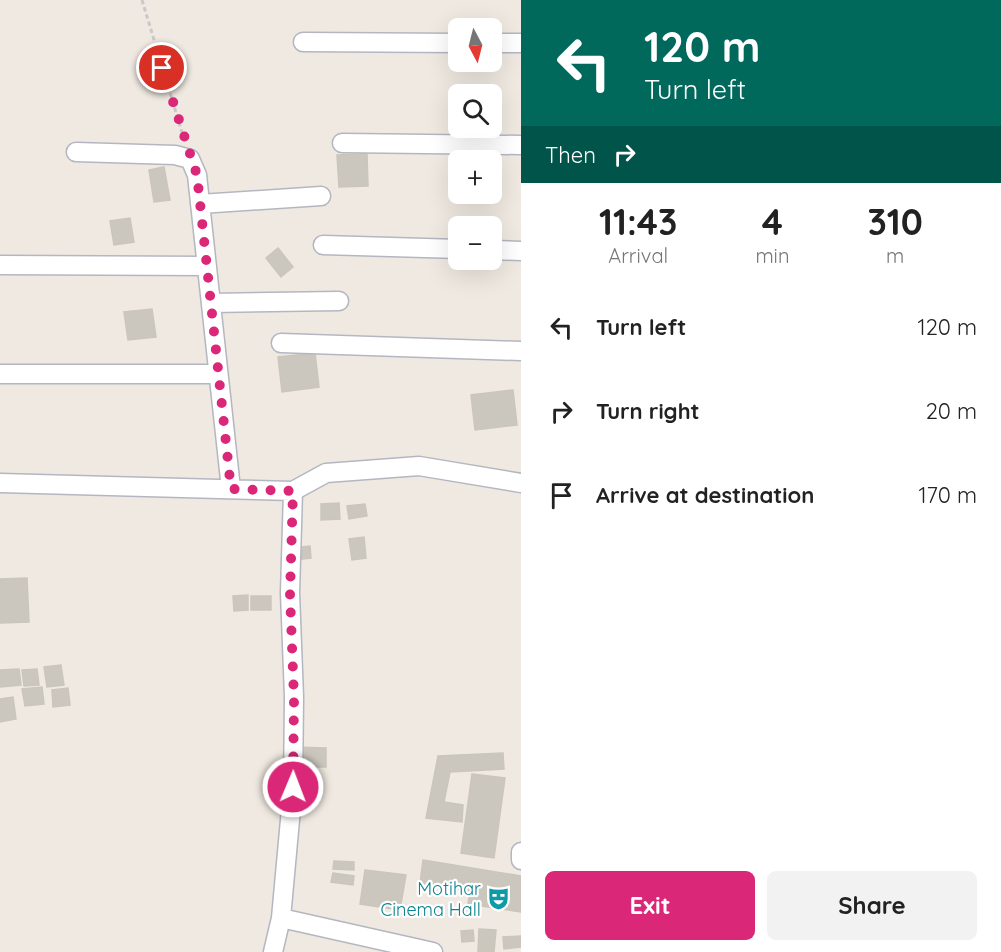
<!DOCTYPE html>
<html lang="en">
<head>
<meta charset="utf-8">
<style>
  :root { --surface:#fff; --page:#f2f2f2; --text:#222; --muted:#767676; --accent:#db2777 }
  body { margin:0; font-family:Quicksand,sans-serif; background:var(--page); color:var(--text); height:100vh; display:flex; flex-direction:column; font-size:22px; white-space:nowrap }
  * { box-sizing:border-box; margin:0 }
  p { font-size:20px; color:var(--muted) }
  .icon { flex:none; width:33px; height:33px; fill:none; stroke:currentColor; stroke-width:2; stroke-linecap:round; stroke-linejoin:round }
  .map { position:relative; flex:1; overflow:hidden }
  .drawer { display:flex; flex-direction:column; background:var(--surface); width:480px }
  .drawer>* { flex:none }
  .guide { background:#00695c; color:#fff; overflow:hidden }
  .needle { width:39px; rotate:173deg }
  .fabs { position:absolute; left:448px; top:18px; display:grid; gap:12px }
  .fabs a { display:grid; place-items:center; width:54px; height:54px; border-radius:9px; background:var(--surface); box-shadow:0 6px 24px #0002; font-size:30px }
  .pin { position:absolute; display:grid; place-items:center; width:51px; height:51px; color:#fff; margin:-26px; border:3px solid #fff; border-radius:50%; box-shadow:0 2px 6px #0007 }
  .me { position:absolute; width:66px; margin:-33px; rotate:1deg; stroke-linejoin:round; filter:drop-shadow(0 0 4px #0008) }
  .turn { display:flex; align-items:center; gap:21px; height:126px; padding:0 24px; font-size:27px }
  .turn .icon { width:78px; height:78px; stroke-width:2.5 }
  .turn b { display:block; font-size:42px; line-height:51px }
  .then { display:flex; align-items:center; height:57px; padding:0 24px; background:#0003; gap:12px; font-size:22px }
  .eta { display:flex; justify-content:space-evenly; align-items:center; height:102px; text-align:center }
  .eta b { font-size:36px; font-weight:700; line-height:42px }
  .primary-button { display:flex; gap:12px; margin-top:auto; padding:12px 24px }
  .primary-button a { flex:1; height:69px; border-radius:9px; background:var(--accent); color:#fff; font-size:24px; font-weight:700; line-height:69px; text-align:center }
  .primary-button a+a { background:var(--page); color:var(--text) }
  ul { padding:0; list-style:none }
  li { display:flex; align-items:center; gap:18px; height:84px; padding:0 24px }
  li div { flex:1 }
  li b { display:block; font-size:22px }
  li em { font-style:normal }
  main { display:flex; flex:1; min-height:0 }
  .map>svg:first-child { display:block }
</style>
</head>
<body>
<main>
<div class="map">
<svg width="521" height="952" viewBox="0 0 521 952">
  <rect width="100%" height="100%" fill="#efe9e1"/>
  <!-- building -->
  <path fill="#cbc7bf" stroke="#cbc5ba" stroke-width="1.5" d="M367 154 368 186 339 187 337 155Z
    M164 167 170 200 154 202 149 170Z
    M130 218 134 242 114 245 110 221Z
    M278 248 293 267 281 277 266 258Z
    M152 309 156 337 128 340 124 312Z
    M315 353 319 387 282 392 278 357Z
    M513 390 517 425 475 430 471 395Z
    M339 503 340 519 321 520V504Z
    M365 504 367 516 349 519 347 506Z
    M364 537 366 558 352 560 349 539Z
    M310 546 311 558 294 560 293 548Z
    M27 578 29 622 0 623V579Z
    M248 595V610L234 611 233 596Z
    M251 596H271V610H251Z
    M61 665 64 685 47 687 44 667Z
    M19 669 21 685 0 687V670Z
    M37 669 39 685 24 686 22 670Z
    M42 687 44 704 25 706 22 689Z
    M68 688 70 705 53 707 52 690Z
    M13 697 16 719 0 722V699Z
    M293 747 326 748V767H293Z
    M503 753 504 769 450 772 444 802 463 805 462 822 426 818 438 756Z
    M472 774 505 778 494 858 461 853Z
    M423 860 521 876V912L468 904 470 891 420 883Z
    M334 861 354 862V870L333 869Z
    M365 870 406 875 400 910 360 904Z
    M333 873 354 876 353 885 331 882Z
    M479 929 496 930 494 952H478Z
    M473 930 474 941 462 942 461 931Z
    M521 936V947L504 949 503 937Z"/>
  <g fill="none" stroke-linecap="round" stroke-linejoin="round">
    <defs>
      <path id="street" d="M303 42 459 43
        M492 43H521
        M342 143 521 145
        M76 152 175 155 190 159 197 175 231 489
        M200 204 321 196
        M323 245 459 249
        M492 250 521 251
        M0 265 207 266
        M211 303 339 301
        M281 343 521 351
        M0 374H218
        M0 483 293 491 326 473 419 466 521 483
        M521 852V860
        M281 918 293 787 294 697 290 593 293 491
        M273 952 281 918 433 952"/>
    </defs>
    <!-- street casing -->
    <use href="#street" stroke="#b4b7c1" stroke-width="21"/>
    <!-- path -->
    <path stroke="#c9c9c9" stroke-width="3" stroke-dasharray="4.5 3" stroke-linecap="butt" d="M142 0 184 139"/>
    <!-- street -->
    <use href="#street" stroke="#fff" stroke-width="18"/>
  </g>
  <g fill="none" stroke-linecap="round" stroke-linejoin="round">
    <!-- route -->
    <path stroke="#db2777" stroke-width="10" stroke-dasharray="0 18" d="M162 68 197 175 231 489 293 491 290 594 294 698 293 787"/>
  </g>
  <!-- icons -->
  <defs>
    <symbol id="theatre-bare" viewBox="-9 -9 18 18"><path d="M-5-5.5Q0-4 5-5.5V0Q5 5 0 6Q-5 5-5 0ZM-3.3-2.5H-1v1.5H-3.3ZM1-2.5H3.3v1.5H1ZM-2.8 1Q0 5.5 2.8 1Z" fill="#0f9aa8" stroke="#fff" stroke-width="2.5" paint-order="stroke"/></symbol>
  </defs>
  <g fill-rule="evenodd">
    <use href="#theatre-bare" x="482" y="882" width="33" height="33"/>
  </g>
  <g text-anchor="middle" stroke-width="4.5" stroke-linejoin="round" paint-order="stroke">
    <!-- culture labels -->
    <g font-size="18" fill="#0d838f" stroke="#fff" text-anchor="end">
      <text x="481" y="895">Motihar<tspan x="481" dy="21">Cinema Hall</tspan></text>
    </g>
  </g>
</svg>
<div class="fabs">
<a><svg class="needle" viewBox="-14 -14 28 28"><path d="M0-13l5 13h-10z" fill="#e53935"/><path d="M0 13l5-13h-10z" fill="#767676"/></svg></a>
<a><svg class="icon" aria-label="search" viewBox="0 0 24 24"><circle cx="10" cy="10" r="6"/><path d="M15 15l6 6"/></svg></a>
<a>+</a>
<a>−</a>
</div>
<div class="pin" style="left:162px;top:68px;background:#d93025"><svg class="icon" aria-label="arrive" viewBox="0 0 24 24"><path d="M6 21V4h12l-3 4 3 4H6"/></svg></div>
<svg class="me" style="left:293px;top:787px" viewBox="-20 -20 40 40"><circle r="17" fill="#db2777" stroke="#fff" stroke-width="3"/><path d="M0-11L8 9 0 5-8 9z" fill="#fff"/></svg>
</div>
<section class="drawer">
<div class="guide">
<div class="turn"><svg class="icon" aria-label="left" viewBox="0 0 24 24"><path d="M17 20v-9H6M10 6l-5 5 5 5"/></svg><div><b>120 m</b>Turn left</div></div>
<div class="then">Then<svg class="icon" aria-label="right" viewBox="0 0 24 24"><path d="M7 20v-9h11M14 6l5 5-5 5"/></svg></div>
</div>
<div class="eta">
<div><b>11:43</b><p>Arrival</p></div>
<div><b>4</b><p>min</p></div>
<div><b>310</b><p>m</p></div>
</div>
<ul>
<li><svg class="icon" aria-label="left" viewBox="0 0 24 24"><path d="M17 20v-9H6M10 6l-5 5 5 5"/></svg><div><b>Turn left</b></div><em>120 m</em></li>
<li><svg class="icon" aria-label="right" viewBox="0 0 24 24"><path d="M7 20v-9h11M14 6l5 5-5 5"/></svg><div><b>Turn right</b></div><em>20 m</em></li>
<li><svg class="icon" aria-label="arrive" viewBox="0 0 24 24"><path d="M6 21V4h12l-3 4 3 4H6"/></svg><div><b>Arrive at destination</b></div><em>170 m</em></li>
</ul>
<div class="primary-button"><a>Exit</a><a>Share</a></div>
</section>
</main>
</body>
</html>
